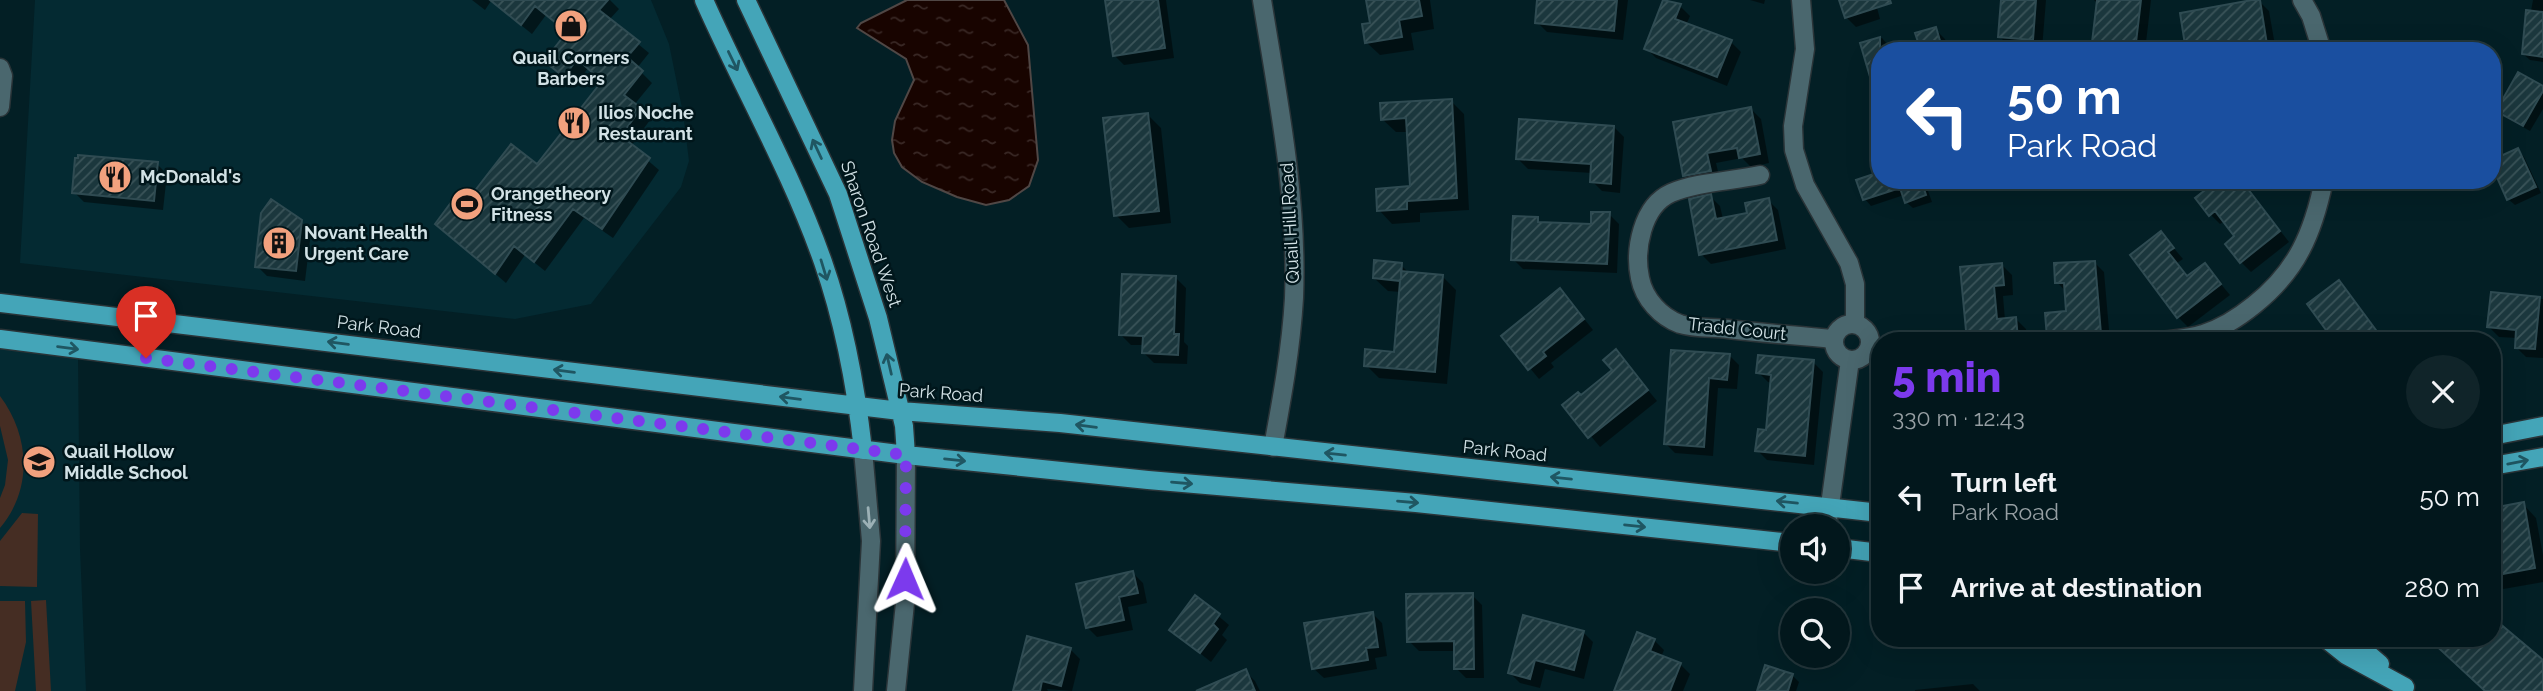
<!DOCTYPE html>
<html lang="en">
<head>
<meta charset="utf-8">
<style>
  :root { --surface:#02171c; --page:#102429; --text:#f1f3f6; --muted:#969fa3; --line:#23363b; --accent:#7c3aed }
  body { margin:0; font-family:Raleway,sans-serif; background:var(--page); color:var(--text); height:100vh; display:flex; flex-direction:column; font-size:26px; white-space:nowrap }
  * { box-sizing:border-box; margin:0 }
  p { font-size:23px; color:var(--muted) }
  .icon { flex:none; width:38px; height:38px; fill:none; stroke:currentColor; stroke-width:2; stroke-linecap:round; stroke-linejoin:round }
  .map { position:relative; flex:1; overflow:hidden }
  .details { position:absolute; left:1871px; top:332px; width:630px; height:315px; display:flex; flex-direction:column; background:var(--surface); border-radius:28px; box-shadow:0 7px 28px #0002,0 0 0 2px var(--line) }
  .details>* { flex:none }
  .banner { position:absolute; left:1871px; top:42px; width:630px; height:147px; border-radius:28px; box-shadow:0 7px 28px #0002,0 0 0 2px var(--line); background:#1a4fa0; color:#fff; overflow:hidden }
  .tools { position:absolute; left:1780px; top:514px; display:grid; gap:14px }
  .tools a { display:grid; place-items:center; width:70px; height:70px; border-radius:50%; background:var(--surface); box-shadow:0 7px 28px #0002,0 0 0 2px var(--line); font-size:35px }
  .pin { position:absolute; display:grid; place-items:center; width:60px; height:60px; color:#fff; margin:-72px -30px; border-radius:50% 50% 50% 0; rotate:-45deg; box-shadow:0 0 7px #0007 }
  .pin .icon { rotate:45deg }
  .me { position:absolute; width:77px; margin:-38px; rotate:1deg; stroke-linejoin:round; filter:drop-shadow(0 0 5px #0008) }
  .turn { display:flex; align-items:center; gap:24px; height:147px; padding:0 21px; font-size:32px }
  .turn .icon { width:91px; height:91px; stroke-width:2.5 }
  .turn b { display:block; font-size:49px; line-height:60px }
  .round { display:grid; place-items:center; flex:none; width:74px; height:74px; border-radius:37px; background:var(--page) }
  .headline { display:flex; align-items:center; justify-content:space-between; height:119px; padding:0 21px }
  h1 { font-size:42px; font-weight:800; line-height:52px; color:var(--accent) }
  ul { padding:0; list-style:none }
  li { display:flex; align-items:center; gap:21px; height:91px; padding:0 21px }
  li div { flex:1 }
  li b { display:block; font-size:26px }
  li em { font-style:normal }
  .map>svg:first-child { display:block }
</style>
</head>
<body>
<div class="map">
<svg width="2543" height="691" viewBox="0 0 2543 691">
  <defs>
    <pattern id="water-ripples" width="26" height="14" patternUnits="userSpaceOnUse" patternTransform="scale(1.75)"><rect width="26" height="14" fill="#180400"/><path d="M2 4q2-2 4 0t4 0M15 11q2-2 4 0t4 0" fill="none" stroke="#392825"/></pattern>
    <pattern id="building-hatch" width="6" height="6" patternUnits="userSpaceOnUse" patternTransform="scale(1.75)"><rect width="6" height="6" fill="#1b373d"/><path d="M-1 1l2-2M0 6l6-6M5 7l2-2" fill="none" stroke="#3b5459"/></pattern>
  </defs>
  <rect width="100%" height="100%" fill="#031f25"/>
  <!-- built -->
  <path fill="#042a32" d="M35 0H651L669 44 683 113 689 161 681 187 591 304 515 319 20 263Z
    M0 347 78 357 80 549 86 691H0Z"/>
  <!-- garden -->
  <path fill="#452d23" d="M0 396C30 436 33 489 0 528V498L5 485 8 460 0 426Z
    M22 513 38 514 37 587 0 586V541Z
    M46 600 51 691H36L31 601Z
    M0 601H25L26 642 15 691H0Z"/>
  <!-- water -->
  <path fill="url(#water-ripples)" stroke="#504745" stroke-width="2" d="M907 0H1004L1028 45 1038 160 1029 186 1009 200 986 205 957 197 922 182 902 167 894 153 892 140 895 121 914 80 906 59 857 28 861 23Z"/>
  <!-- shadow -->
  <path fill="#0007" d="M472 0H610L619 9 609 20 649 53 637 68 652 83 634 105 650 120 631 146 659 170 613 238 584 218 545 271 525 255 506 283 437 224 470 199 537 167 604 81 588 68 575 86 547 61 568 33 546 15 532 34 491 1 485 10Z
    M1107 0H1166L1174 58 1124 65 1114 55Z
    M1368 0H1430L1434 29 1411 33 1414 50 1380 55 1366 42 1372 24Z
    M1539 0H1628L1623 40 1547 32 1537 22Z
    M1665 0 1680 6 1690 16 1686 25 1731 42 1741 52 1727 86 1656 58 1646 48Z
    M1750 0H1765L1764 4Z
    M1841 0H1875L1880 19 1856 27 1846 17Z
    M2003 0H2046L2042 49 2010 47 2000 37Z
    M2094 0H2151L2145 51H2093L2098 4Z
    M2533 0H2543V62L2530 60 2523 54Z
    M2259 1 2269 11 2276 51H2188Z
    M1935 29 1945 39 1949 51H1904L1921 46Z
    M1882 38 1893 51H1880L1862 45Z
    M2543 88V109L2530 131 2505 117 2499 111Z
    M1451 101 1464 114 1469 210 1420 213V222L1392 224 1379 210 1412 188 1409 132H1396L1382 119Z
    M1751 109 1761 119 1769 163 1751 167 1742 158 1716 163 1720 180 1695 185 1685 175Z
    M1148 115 1161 128 1171 223 1129 228 1116 215Z
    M1614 127 1624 137 1620 193 1602 191 1592 181V173L1528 169 1518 159Z
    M2518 150 2524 157 2541 193 2515 205 2508 199 2492 162Z
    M157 164 167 174 163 210 84 202 74 192Z
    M1880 180H1924L1932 202 1913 208 1906 202 1904 195 1871 206 1865 199Z
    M2241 180 2289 242 2251 272 2241 262 2237 237 2225 221 2220 224 2210 214Z
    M1710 196 1720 206 1723 219 1749 214 1768 200 1778 210 1786 249 1711 264 1701 254Z
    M1609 214 1619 224 1617 273 1523 269 1513 259 1537 219 1542 224 1592 226Z
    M301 222 311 232 305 281 267 276 257 266Z
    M2161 233 2183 259 2177 263 2188 278 2205 265 2230 295 2188 327 2178 317Z
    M2094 262 2104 272 2110 341H2053L2049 337 2068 313 2066 292 2057 282Z
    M1401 265 1410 274 1443 277 1456 290 1447 384 1379 378 1366 365 1395 354 1401 292 1388 291 1374 278Z
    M2002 265 2012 275 2013 295 2003 296 2005 320 2016 319 2026 329 2027 341H1969L1962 268Z
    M1176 278 1186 288 1184 342 1188 346 1187 364 1154 363 1144 353V345H1131L1121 335Z
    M2492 294 2543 299V358L2526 357 2516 347 2517 338 2499 337 2489 327Z
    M1570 301 1593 330 1551 363 1554 367 1539 379 1503 336Z
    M2271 331 2281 341H2257Z
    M1672 352 1729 355 1739 365 1737 389 1718 388 1713 456 1675 453 1665 443Z
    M1625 362 1657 401 1600 447 1565 405 1581 397Z
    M1813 362 1823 372 1814 465 1767 460 1757 450 1768 432 1772 383 1768 382 1758 372Z
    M2523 504 2536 518 2543 555V582L2492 591V510Z
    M1133 573 1143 583 1147 603 1128 607 1133 630 1097 637 1087 627Z
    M1472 595 1482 605 1484 678H1466L1456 668V651H1419L1409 641Z
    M1196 597 1229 625 1222 635 1227 640 1211 662 1171 630Z
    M1372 613 1382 623 1387 656 1375 658 1377 669 1324 678 1313 668Z
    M1583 632 1593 642 1584 679 1545 669 1540 688 1520 683 1510 673Z
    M1654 640 1664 650 1661 657 1680 664 1690 674 1683 691H1616Z
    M1070 649 1080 659 1072 691 1047 689 1048 691H1015Z
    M1245 671 1255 681 1260 691H1210Z
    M1792 675 1799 682 1796 691H1759Z
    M1973 684 1980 691H1915V690Z"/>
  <!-- building -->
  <path fill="url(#building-hatch)" stroke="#2f4b52" stroke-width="2" d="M490 0H608L599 10 640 42 627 57 643 71 624 95 641 108 621 136 650 158 602 229 573 209 534 262 514 246 495 274 435 224 461 189 470 197 511 144 537 164 602 81 577 59 564 77 544 61 567 32 535 6 521 25Z
    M1105 0H1158L1165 48 1113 56Z
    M1366 0H1419L1422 16 1399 20 1402 37 1365 43 1362 24 1370 23Z
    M1537 0H1617L1614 31 1535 23Z
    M1663 0 1681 4 1675 19 1732 40 1717 77 1644 49Z
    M1839 0H1890L1891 3 1845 18Z
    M2001 0H2036L2033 40 1998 37Z
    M2097 0H2141L2135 51H2091Z
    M2252 0H2260L2268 51H2252L2251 44 2212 51H2186L2180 13Z
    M2526 10 2543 12V57L2522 54Z
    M1936 27 1943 51H1921L1915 33Z
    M1880 37V96L1876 97 1860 43Z
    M2518 72 2543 86V91L2523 126 2496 111Z
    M1452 99 1457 198 1407 201V209L1377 211 1376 189 1410 186 1406 118 1381 120 1380 103Z
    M1751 107 1760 154 1739 158 1737 148 1707 153 1711 171 1683 176 1673 122Z
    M1148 113 1159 211 1114 216 1103 118Z
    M1519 119 1614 126 1611 184 1590 182 1591 164 1516 159Z
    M2518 148 2536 187 2507 200 2492 166V160Z
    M78 155 158 162 154 201 72 193 75 158H78Z
    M1880 172V180H1921L1926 195 1905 203 1900 188 1863 200 1856 180Z
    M2218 180H2241L2280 231 2240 263 2225 244 2234 236 2215 211 2209 216 2195 198Z
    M1711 194 1716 219 1747 213 1745 203 1769 198 1777 240 1699 255 1689 199Z
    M271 199 302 220 296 271 255 267 261 213Z
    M1591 212H1610L1607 264 1511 260 1513 216 1538 217V222L1591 224Z
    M2161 231 2174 248 2168 252 2187 276 2205 263 2221 284 2177 318 2130 255Z
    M1374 260 1402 263 1401 279V271L1443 275 1435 372 1364 366 1365 349 1394 352 1400 281 1373 278Z
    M2095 261 2101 334 2047 338 2045 313 2066 311 2064 283H2055L2054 263Z
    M2002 263 2004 285 1994 286 1997 319 2016 317 2018 339 1967 341 1960 267Z
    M1122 274 1176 276 1174 334H1179L1178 355 1142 353 1143 336 1119 335Z
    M2339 280 2384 341H2334L2307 304Z
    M1560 288 1584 319 1543 352 1546 356 1528 370 1501 336Z
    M2491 292 2540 297 2535 349 2515 348 2516 330 2487 327Z
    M1616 349 1648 390 1588 438 1562 405 1578 392 1581 395 1612 370 1603 360Z
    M1671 350 1730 354 1727 380 1709 378 1704 447 1664 444Z
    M1758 355 1814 360 1805 456 1755 451 1758 429 1766 430 1771 375 1756 373Z
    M2524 502 2535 568 2492 576V508Z
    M1133 571 1138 593 1119 597 1124 620 1086 628 1076 584Z
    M1473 593 1474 669H1454V641L1407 642 1406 594Z
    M1195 595 1220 614 1213 624 1218 629 1200 653 1169 630Z
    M1373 612 1378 647 1366 648 1368 660 1312 669 1304 623Z
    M1523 615 1584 631 1574 670 1535 660 1530 679 1508 673Z
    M2492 617 2543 660V691H2485L2429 639H2492Z
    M1637 632 1655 639 1650 651 1681 663 1670 691H1614Z
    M1027 636 1071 648 1061 686 1042 681 1040 691H1013Z
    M1765 665 1793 674 1788 691H1757Z
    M1246 669 1255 691H1196Z"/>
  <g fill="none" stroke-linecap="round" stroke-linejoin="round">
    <defs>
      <path id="minor" d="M1262 0C1278 99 1298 198 1294 298 1291 349 1282 398 1273 447
        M1801 0 1805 49 1793 126 1794 150 1805 185 1849 263 1855 284V324
        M2302 0 2311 16 2322 51
        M0 68 3 76 0 107
        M1760 175C1732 181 1697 182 1671 193 1642 206 1634 250 1640 278 1644 299 1661 317 1680 324 1696 329 1712 327 1728 329 1763 333 1799 336 1834 339
        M1834 342a18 18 0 1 1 36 0a18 18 0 1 1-36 0Z
        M2160 341C2174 339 2189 339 2203 334 2223 328 2238 318 2254 305 2297 271 2313 233 2324 180
        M1827 527 1850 360
        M863 691 871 541 863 450
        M896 691 905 603 906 455"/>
      <path id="major" d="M704 0C743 88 791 171 823 262 844 322 856 387 863 450
        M746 0 838 194 878 318 904 426 906 455
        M0 303 900 411 1060 423 1880 513
        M0 339 906 455 1148 480 1416 503 1792 543
        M2492 436 2543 426
        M2492 466 2543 457
        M1838 548 1880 553
        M2326 639 2346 655 2405 687
        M2351 639 2380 664"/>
    </defs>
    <!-- minor casing -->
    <use href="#minor" stroke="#2a3438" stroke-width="21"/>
    <!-- major casing -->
    <use href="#major" stroke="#2a3438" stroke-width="21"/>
    <!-- minor -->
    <use href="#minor" stroke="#4a676e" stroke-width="18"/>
    <!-- major -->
    <use href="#major" stroke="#44a5b8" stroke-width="18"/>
  </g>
  <!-- one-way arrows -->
  <defs><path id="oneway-shaft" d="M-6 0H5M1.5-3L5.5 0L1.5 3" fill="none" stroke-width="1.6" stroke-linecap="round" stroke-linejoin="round" transform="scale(1.75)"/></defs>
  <g stroke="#1f5662">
    <use href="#oneway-shaft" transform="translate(733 61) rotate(64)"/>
    <use href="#oneway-shaft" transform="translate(817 149) rotate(-115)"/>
    <use href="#oneway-shaft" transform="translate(824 270) rotate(73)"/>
    <use href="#oneway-shaft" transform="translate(338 343) rotate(-173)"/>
    <use href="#oneway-shaft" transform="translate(68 348) rotate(7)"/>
    <use href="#oneway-shaft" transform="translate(889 364) rotate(-103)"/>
    <use href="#oneway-shaft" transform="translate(564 371) rotate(-173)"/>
    <use href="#oneway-shaft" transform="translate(790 398) rotate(-173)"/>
    <use href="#oneway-shaft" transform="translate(1086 426) rotate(-173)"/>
    <use href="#oneway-shaft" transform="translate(1335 454) rotate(-174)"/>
    <use href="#oneway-shaft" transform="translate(955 460) rotate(6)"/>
    <use href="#oneway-shaft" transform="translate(2518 462) rotate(-11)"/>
    <use href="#oneway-shaft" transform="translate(1561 478) rotate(-174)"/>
    <use href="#oneway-shaft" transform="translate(1182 483) rotate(5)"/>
    <use href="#oneway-shaft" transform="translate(1408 502) rotate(5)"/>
    <use href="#oneway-shaft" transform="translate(1787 502) rotate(-174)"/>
    <use href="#oneway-shaft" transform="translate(1635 526) rotate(6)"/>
  </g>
  <use stroke="#9cb1b6" href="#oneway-shaft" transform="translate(869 518) rotate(85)"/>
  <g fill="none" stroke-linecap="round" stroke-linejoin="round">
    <!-- route -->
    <path stroke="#7c3aed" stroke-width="12" stroke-dasharray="0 21.6" d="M146 358 906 455 905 579"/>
  </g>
  <!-- icons -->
  <defs>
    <symbol id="shop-disc" viewBox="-11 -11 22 22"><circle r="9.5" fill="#f2a17e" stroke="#00161b"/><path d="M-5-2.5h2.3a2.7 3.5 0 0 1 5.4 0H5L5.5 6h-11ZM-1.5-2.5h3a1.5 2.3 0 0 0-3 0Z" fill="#111"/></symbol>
    <symbol id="restaurant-disc" viewBox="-11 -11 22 22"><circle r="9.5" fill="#f2a17e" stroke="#00161b"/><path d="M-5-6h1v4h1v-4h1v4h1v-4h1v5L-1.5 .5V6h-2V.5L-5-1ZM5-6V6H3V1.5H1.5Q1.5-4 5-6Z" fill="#111"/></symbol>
    <symbol id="stadium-disc" viewBox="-11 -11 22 22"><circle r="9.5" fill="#f2a17e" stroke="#00161b"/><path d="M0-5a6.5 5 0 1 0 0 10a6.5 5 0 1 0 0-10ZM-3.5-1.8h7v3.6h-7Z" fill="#111"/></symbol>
    <symbol id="building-disc" viewBox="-11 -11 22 22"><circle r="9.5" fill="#f2a17e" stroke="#00161b"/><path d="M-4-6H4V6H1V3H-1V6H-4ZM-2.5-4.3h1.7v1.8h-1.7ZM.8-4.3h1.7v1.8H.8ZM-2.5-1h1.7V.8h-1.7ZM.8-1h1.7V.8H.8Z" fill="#111"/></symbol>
    <symbol id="school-disc" viewBox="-11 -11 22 22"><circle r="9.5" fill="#f2a17e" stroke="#00161b"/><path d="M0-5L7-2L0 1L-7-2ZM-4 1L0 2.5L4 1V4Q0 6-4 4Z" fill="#111"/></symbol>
  </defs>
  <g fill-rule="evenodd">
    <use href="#shop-disc" x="552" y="7" width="38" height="38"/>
    <use href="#restaurant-disc" x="555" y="104" width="38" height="38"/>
    <use href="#restaurant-disc" x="96" y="158" width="38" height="38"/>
    <use href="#stadium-disc" x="448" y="185" width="38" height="38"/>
    <use href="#building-disc" x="260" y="224" width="38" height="38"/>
    <use href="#school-disc" x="20" y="443" width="38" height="38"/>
  </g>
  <g text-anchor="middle" stroke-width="5" stroke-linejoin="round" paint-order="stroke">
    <!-- poi labels -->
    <g font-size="18" font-weight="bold" fill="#d2e2e6" stroke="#00161b" text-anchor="start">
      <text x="571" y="64" text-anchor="middle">Quail Corners<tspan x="571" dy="21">Barbers</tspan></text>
      <text x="598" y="119">Ilios Noche<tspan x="598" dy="21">Restaurant</tspan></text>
      <text x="140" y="183">McDonald's</text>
      <text x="491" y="200">Orangetheory<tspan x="491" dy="21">Fitness</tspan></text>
      <text x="304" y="239">Novant Health<tspan x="304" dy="21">Urgent Care</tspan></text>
      <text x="64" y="458">Quail Hollow<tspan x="64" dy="21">Middle School</tspan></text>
    </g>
    <!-- street labels -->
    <g font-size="18" fill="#d2e2e6" stroke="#00161b">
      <text transform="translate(1290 223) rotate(-93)" y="6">Quail Hill Road</text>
      <text transform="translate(871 234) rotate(71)" y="6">Sharon Road West</text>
      <text transform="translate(379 327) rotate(7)" y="6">Park Road</text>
      <text transform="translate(1737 329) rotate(6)" y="6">Tradd Court</text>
      <text transform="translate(941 393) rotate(4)" y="6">Park Road</text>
      <text transform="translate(1505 451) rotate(6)" y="6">Park Road</text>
    </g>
  </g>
</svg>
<div class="tools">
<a><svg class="icon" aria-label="sound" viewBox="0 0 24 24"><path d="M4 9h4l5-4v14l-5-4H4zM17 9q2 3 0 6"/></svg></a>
<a><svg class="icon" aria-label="search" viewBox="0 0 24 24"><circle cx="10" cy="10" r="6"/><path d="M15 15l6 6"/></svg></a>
</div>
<div class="pin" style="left:146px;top:358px;background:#d93025"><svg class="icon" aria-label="arrive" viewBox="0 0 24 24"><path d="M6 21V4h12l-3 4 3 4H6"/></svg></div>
<svg class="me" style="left:905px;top:579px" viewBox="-20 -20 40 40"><path d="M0-17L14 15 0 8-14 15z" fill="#7c3aed" stroke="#fff" stroke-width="4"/></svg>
<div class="banner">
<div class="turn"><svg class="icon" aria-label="left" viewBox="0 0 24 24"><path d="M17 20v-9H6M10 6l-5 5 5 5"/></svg><div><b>50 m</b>Park Road</div></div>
</div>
<section class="details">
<div class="headline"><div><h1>5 min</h1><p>330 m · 12:43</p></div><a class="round"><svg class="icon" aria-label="close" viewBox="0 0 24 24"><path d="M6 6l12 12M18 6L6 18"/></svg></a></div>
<ul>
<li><svg class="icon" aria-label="left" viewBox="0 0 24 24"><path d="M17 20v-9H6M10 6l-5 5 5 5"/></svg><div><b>Turn left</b><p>Park Road</p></div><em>50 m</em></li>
<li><svg class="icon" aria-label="arrive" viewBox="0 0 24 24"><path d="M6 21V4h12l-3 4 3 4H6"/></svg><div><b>Arrive at destination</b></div><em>280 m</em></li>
</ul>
</section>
</div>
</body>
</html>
